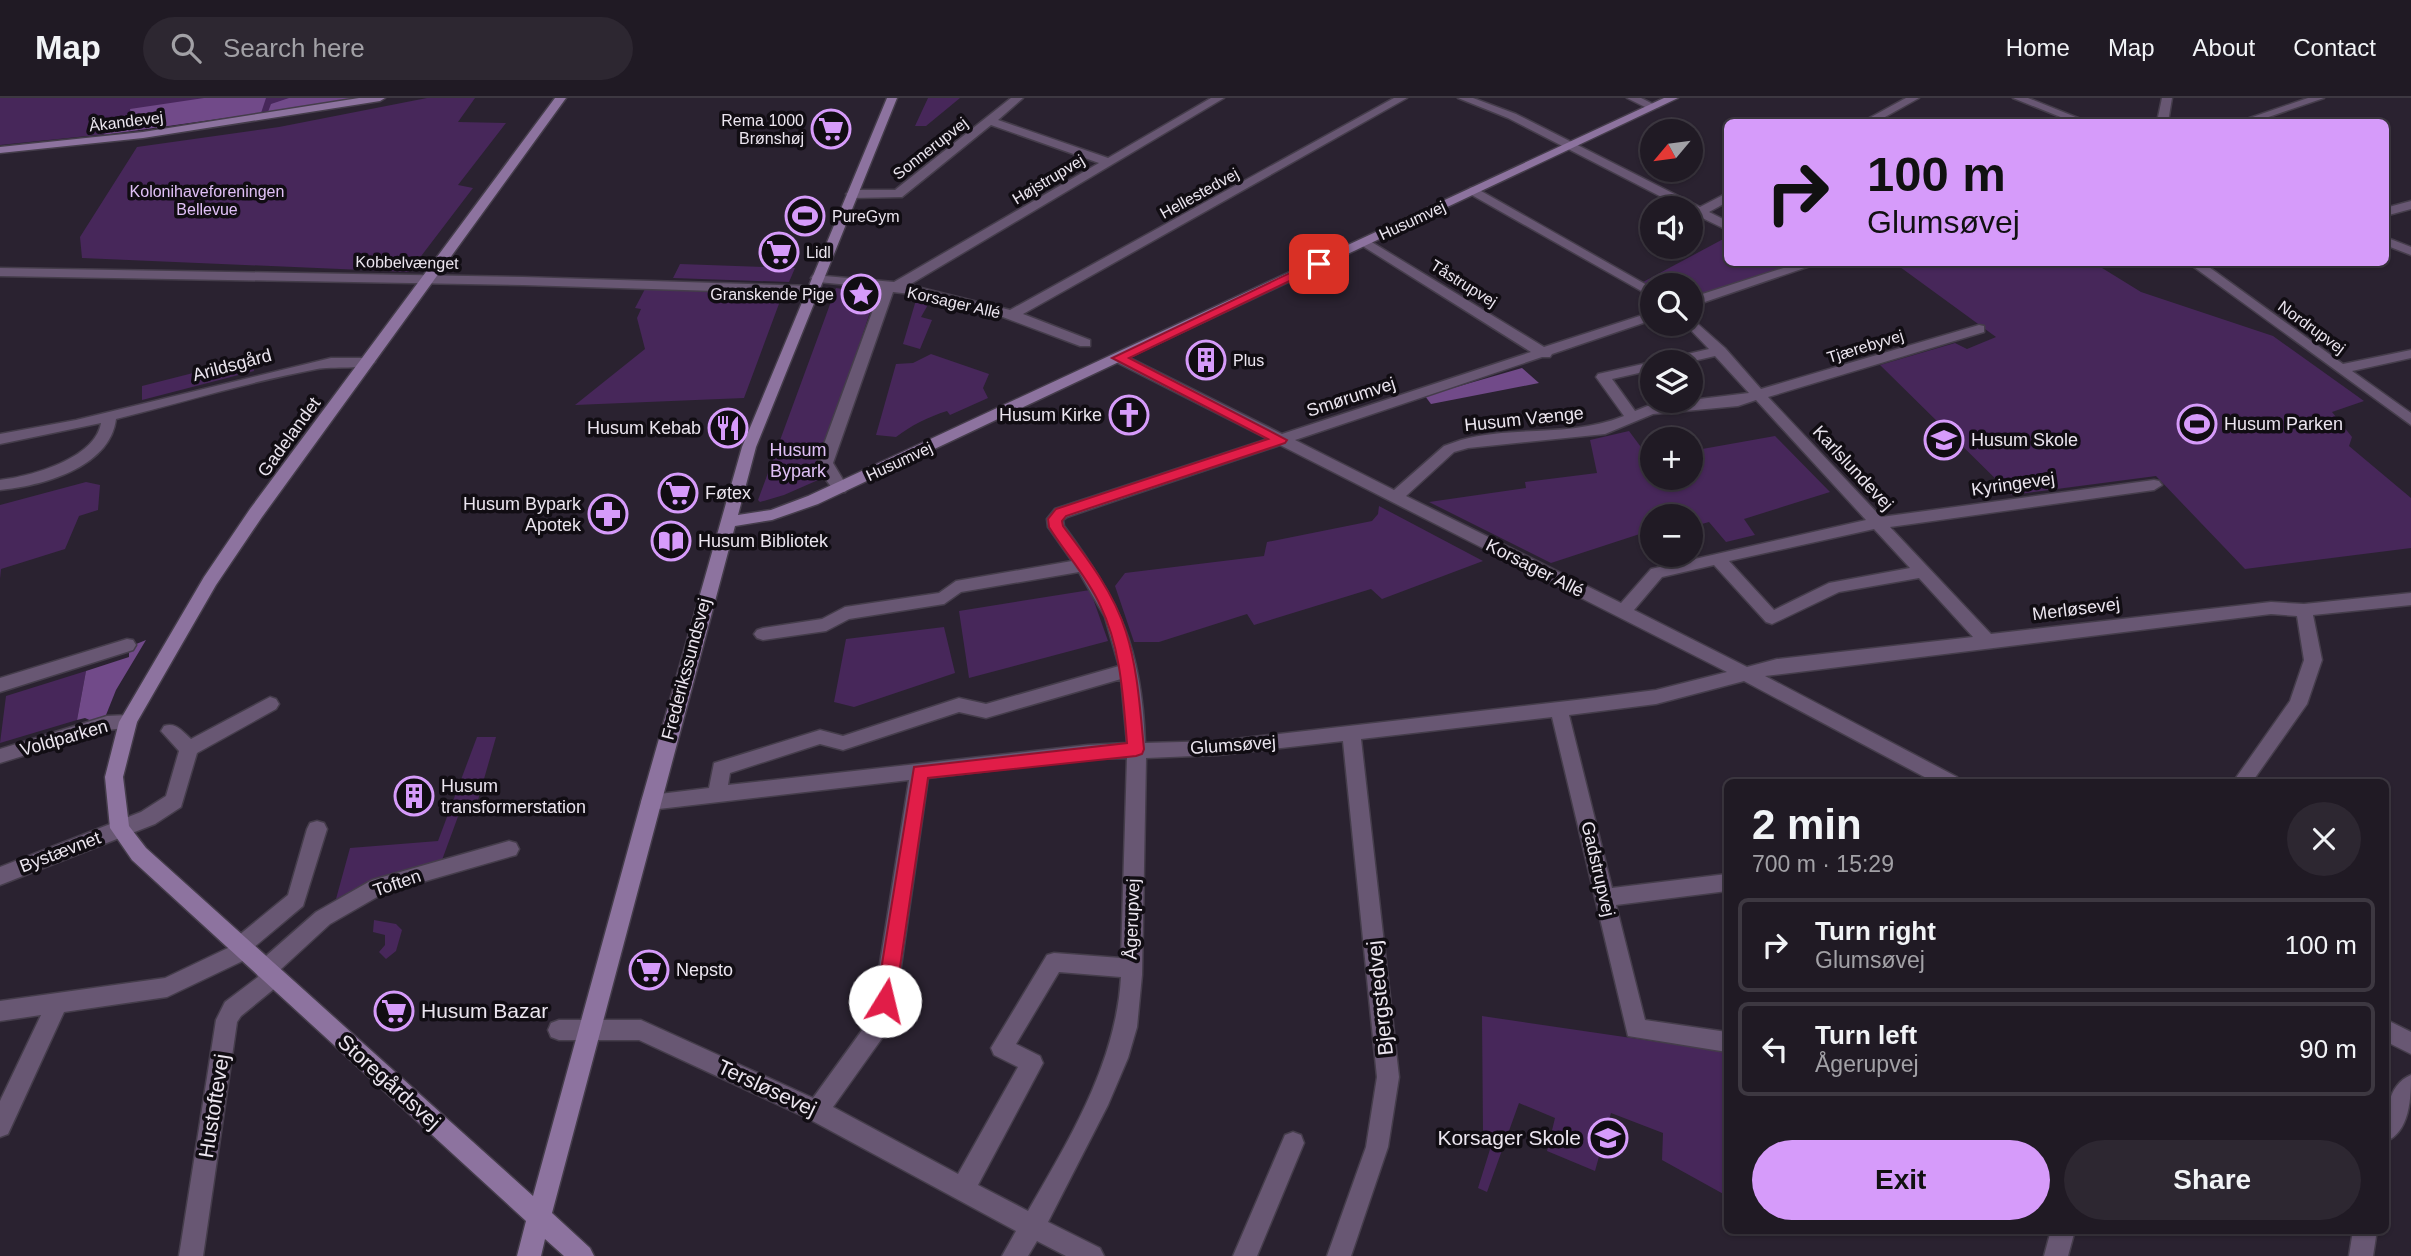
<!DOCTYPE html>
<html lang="en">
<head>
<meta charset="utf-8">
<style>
  :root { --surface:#201a24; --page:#2d2731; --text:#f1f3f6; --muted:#a2a1a6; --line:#3d3841; --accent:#d69bfa }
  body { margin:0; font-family:Helvetica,sans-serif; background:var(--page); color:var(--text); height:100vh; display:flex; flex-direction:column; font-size:26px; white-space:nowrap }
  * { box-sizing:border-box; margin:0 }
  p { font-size:23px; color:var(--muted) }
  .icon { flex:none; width:38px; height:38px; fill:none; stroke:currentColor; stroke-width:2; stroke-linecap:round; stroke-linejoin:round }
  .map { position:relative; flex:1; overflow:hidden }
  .panel { position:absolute; left:1724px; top:681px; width:665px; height:455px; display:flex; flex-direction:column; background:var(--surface); border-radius:10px; box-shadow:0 2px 5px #0004,0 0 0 2px var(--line) }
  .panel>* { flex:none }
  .banner { position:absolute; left:1724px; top:21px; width:665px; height:147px; border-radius:10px; box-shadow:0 2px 5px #0004,0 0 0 2px var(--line); background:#d69bfa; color:#111; overflow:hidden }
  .needle { width:46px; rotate:241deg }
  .controls { position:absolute; left:1640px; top:21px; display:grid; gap:14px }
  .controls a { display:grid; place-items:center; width:63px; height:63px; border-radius:50%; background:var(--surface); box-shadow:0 2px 5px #0004,0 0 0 2px var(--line); font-size:35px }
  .pin { position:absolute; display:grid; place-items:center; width:60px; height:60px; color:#fff; margin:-30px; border-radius:14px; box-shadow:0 4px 10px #0006 }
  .me { position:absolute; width:77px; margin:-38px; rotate:9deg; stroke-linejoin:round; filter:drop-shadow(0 0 5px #0008) }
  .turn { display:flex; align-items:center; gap:24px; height:147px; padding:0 28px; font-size:32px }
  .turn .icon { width:91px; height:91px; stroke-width:2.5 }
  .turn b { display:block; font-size:49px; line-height:60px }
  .round { display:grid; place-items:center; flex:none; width:74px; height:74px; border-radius:37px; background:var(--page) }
  .headline { display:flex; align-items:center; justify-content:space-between; height:119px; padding:0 28px }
  h1 { font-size:42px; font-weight:700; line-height:52px }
  .cta { display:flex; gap:14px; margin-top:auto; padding:14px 28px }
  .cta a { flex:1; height:80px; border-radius:42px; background:var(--accent); color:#111; font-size:28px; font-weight:700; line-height:80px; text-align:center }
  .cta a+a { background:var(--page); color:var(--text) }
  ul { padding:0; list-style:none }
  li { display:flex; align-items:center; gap:21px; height:94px; margin:0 14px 10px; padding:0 14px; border:4px solid var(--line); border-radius:10px }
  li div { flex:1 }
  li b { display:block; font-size:26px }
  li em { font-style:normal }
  header { display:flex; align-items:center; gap:42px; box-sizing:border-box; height:98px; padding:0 35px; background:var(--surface); border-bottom:2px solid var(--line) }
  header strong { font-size:33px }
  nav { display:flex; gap:38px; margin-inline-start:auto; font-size:24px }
  .search { width:490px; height:63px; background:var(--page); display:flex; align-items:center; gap:18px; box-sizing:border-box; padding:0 24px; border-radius:38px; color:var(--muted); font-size:26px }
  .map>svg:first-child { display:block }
</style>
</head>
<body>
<header>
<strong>Map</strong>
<div class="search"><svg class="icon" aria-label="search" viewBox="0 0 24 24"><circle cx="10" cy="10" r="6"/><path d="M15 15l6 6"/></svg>Search here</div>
<nav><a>Home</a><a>Map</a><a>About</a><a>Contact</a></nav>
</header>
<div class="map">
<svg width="2411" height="1158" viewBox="0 0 2411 1158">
  <rect width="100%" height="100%" fill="#2a2230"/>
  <!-- green -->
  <path fill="#47275a" d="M0 0H359L126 34 0 47Z
    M427 0H475L458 24 506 25 458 87 473 90 409 174 82 160 80 139 137 49 279 29Z
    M928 0H960L926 28H915Z
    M1727 139V164H1784L1789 167 1691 200 1690 187 1652 189 1643 184Z
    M1913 164 2094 165 2141 194 2273 238 2364 303 2332 314 2352 339 2349 348 2411 400V450L2245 471 2156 378 2012 397 1880 267 1955 245 1967 251 1996 239 1900 169Z
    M680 166 795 170 789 184 673 180Z
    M836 190 876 196 821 362 825 379 784 397 760 404 758 402Z
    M645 191 783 195 744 300 575 307 645 251 637 220 641 211 635 210Z
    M916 202 929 205 921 219 932 222 920 251 903 246Z
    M931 256 989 276 983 290 988 300 950 317 947 313C928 319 912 327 896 339L876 337 896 266 913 265Z
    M252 260 254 273 142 302V288Z
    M1629 333 1649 360 1652 359V380H1690L1691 353 1775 338 1830 394 1744 421 1755 437 1726 444 1709 424 1691 429 1690 418H1652V432L1551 465 1429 404 1526 390 1525 384 1597 375 1590 342Z
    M86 384 100 387 98 412 79 418 65 451 1 471 0 481V407Z
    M1379 408 1483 463 1382 501 1371 491 1254 527 1247 516 1159 544H1134L1115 488 1125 475 1264 458 1267 444 1372 423 1378 416Z
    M1090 492 1108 543 969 580 959 513Z
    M944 529 955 575 854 609 834 604 846 541Z
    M86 573 77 622 0 645 6 598Z
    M477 639H496L478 702 463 705 442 762 382 779 336 801 350 750 438 743Z
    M374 822 396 826 402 832 396 853 386 861 379 854 385 847V837L373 834Z
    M1482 918 1727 954V1098L1662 1062 1663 1035 1611 1015 1595 1073 1547 1053 1555 1020 1519 1005 1487 1094 1478 1090 1492 1045 1483 1036Z"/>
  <!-- forest -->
  <path fill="#714a89" d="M204 0H266L261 15 103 37 132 21 130 11Z
    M289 0H359L268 14 271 6Z
    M1522 270 1539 285 1431 306 1425 298Z
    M146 542 116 592 106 617 94 624 85 620 77 622 86 573 129 559V549Z"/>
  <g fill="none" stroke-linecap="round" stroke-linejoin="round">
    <defs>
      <path id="street" d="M1011 0H1023L998 22 1108 60 1211 0H1224L909 187 1010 212 1394 0H1407L1023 216 1090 242V248H1080L984 212 920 197 893 194 833 365 848 390 845 394H835L818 371 817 365 881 190 818 184 811 180 813 177 894 184 1099 65 991 27 902 99 852 100 846 96 852 92H895Z
        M1458 0H1473L1516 16 1700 109 1727 95V104L1709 114 1727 123V132L1690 114V110H1683L1508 20Z
        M1627 0H1641L1659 9 1649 11Z
        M1906 0H1919L1876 24H1862Z
        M2013 0H2028L2088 24H2073Z
        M2162 0H2172L2168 24H2157Z
        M2308 0H2324L2254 24H2238Z
        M1474 89 1652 190V199L1470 96V90Z
        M2411 103V111L2385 118V110Z
        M2385 139 2411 149V157L2385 147Z
        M1365 140 1544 249 1652 214V222L1552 256 1550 259H1542L1295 342 1394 392 1444 348 1461 342C1514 327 1570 340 1624 318L1596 279 1598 276 1652 264H1654L1652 272 1612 281 1635 313 1650 307 1749 295 1715 258 1689 264H1664L1666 261 1709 251 1685 226H1690V219L1725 250 1761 291 1979 227 1984 228V234L1768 299 1881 419 2154 382 2159 383 2162 387 2154 392 1890 429 1991 536 2271 504 2304 506 2411 495V507L2313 517 2322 562 2307 606 2252 684H2233L2290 603 2304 562 2297 518 2271 516 1765 578 1957 679 1959 684H1934L1744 583 1656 606 1569 617 1612 790 1727 776V793L1616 807 1645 922 1727 934V954L1628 938 1552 619 1361 641 1399 979 1388 1049 1351 1158H1327L1366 1049 1377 979 1343 643 1218 657 1146 660 1142 877 1137 929 1128 960 1108 1007 1048 1124 1100 1150 1104 1158H1066L1037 1143 1028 1158H1002L1016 1133 809 1021 639 942H559L551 939 548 932 551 925 559 922H641L813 1000 868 924 874 903 909 682 650 712 643 710 641 704 643 698 709 690 714 665 820 632 843 638 959 600 986 606 1119 568 1105 519 1079 474 961 494 944 506 849 521 826 533 763 542 757 540 754 536 757 532 763 530 822 521 845 509 939 495 956 483 1072 463 1048 429 1047 421 1055 411 1268 341 1114 263V257H1124L1282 336 1531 254 1361 147 1359 144ZM1756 302 1866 422 1651 471 1621 505 1406 398 1454 354 1468 350 1605 336 1653 316 1738 308ZM1280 347 1727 574 1656 592 1585 601 1218 643 1145 645C1142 549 1119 503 1064 428L1063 422 1067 419ZM1874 431 1910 470 1829 485 1774 512 1729 463ZM1714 467 1766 524 1772 526 1839 494 1919 480 1973 539 1777 561 1747 569 1634 512 1662 479ZM1121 581 1127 645 1088 647 728 687 730 675 820 646 843 652 959 614 986 620ZM1127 660 1121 860 1054 855 1047 857 991 950 994 957 1018 969 958 1076 833 1009 885 936 896 903 928 680 1088 661ZM1059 874 1121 879C1116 965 1070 1040 1028 1113L978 1087 1043 965 1040 958 1016 946Z
        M1802 164H1822L1690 209V200Z
        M2187 164H2202L2343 266 2411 252V260L2352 273 2411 315V327Z
        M0 170 523 179 814 188 821 192 814 196 523 187 0 178Z
        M331 260H368L375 264C366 272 331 268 317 271 249 284 183 304 116 321 110 370 41 388 0 392V382C31 378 95 361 101 325L0 346V336L76 322Z
        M127 541 133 542 136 547 133 552 0 594V580Z
        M270 599 276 601 279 606 276 611 197 655 181 709 155 726 0 787V769L141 714 166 698 179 653 161 633 164 628C176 624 182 633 191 641Z
        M128 617 134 619 137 624 134 629 107 632 0 665V651L107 618Z
        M317 723 324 725 327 731 303 808 253 850 251 859 167 899 64 914 8 1036 0 1039V1003L41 917 0 923V903L165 880 230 849 233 842 288 797 307 731 310 725Z
        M509 743 516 745 519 751 516 757 384 795 330 826 280 872 283 879 280 886 241 918 237 924 203 1158H179L216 922 225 904 258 879 255 872 258 865 316 814 372 782Z
        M2385 921 2411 934V956L2385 943Z
        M2411 977C2411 1000 2410 1034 2385 1044 2385 1021 2386 987 2411 977Z
        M1293 1034 1301 1037 1304 1045 1257 1158H1233L1285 1037Z
        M2051 1132H2075L2068 1158H2044Z
        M2353 1132H2377L2373 1158H2349Z"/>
      <path id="secondary" d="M359 0H385L380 3 143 40 0 55V49L143 34Z
        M555 0H566L262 419 216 487 137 624 123 679 129 728 146 750 533 1098 641 704 742 349 887 0H897L756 349 738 417 771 412 808 398 1664 0H1678L818 406 772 422 735 428 552 1115 590 1150 594 1158H564L545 1141 541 1158H517L526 1123 132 762 110 730 105 679 119 624 204 479 250 411Z"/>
    </defs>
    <!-- street casing -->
    <use href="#street" stroke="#453d4b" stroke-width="3"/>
    <!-- secondary casing -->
    <use href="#secondary" stroke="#453d4b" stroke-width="3"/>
    <!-- street -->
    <use href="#street" fill="#685773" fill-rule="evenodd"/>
    <!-- secondary -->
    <use href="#secondary" fill="#8d739f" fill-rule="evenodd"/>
  </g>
  <!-- route -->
  <path fill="#e11d48" stroke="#92132f" stroke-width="2" d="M1315 163 1325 166 1129 260 1287 342 1285 345 1066 418 1062 423 1063 428C1088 461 1114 495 1126 534 1138 572 1140 612 1144 651L1142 656 1136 658 928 680 895 903 892 909 885 912 878 909 876 903 914 669 1127 645C1123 598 1121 550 1100 507 1087 478 1065 455 1049 429L1048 421 1056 411 1268 341 1112 260Z"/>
  <!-- icons -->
  <defs>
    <symbol id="supermarket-ring" viewBox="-11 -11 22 22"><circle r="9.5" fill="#110d13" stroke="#d69bfa" stroke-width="1.5"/><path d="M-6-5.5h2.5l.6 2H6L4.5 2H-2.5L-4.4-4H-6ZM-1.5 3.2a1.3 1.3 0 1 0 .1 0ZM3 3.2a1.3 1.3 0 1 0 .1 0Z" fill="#d69bfa"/></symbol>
    <symbol id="stadium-ring" viewBox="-11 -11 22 22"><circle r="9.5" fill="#110d13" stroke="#d69bfa" stroke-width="1.5"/><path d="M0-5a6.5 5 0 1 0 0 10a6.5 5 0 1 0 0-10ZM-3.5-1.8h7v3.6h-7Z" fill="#d69bfa"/></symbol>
    <symbol id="sight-ring" viewBox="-11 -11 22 22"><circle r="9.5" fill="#110d13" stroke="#d69bfa" stroke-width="1.5"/><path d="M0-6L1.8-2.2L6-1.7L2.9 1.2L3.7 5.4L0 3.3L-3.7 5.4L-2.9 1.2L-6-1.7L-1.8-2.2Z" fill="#d69bfa"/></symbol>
    <symbol id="building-ring" viewBox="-11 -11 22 22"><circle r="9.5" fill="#110d13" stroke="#d69bfa" stroke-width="1.5"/><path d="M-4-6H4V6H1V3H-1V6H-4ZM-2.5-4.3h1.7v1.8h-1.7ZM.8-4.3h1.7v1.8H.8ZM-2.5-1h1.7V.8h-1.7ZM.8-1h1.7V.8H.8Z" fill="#d69bfa"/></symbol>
    <symbol id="church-ring" viewBox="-11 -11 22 22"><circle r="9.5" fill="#110d13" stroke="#d69bfa" stroke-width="1.5"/><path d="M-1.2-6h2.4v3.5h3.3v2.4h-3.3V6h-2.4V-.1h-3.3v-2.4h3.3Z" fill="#d69bfa"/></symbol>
    <symbol id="restaurant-ring" viewBox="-11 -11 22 22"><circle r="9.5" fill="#110d13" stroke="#d69bfa" stroke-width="1.5"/><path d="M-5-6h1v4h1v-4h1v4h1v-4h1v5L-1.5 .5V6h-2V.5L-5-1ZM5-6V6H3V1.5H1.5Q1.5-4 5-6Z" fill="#d69bfa"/></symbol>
    <symbol id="school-ring" viewBox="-11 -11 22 22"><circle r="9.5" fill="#110d13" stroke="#d69bfa" stroke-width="1.5"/><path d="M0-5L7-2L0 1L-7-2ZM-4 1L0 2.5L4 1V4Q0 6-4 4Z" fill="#d69bfa"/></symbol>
    <symbol id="pharmacy-ring" viewBox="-11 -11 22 22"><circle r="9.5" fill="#110d13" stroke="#d69bfa" stroke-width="1.5"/><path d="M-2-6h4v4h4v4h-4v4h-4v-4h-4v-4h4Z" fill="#d69bfa"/></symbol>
    <symbol id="library-ring" viewBox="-11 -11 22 22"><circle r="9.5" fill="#110d13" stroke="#d69bfa" stroke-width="1.5"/><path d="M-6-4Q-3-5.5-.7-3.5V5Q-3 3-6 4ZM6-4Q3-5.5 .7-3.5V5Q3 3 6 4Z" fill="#d69bfa"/></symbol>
  </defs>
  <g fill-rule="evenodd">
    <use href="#supermarket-ring" x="809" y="9" width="44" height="44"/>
    <use href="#stadium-ring" x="783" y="96" width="44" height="44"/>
    <use href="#supermarket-ring" x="757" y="132" width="44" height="44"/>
    <use href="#sight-ring" x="839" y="174" width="44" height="44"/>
    <use href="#building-ring" x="1184" y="240" width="44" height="44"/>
    <use href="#church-ring" x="1107" y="295" width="44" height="44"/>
    <use href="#stadium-ring" x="2175" y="304" width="44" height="44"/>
    <use href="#restaurant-ring" x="706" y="308" width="44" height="44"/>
    <use href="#school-ring" x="1922" y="320" width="44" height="44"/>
    <use href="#supermarket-ring" x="656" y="373" width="44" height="44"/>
    <use href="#pharmacy-ring" x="586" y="394" width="44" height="44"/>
    <use href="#library-ring" x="649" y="421" width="44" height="44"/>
    <use href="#building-ring" x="392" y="676" width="44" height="44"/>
    <use href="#supermarket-ring" x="627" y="850" width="44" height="44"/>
    <use href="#supermarket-ring" x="372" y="891" width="44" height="44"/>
    <use href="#school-ring" x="1586" y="1018" width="44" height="44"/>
  </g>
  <g text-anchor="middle" stroke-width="7" stroke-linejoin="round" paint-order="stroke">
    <!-- far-poi labels -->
    <g font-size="16" fill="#ebe5ef" stroke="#110d13" text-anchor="start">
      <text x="804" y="28" text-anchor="end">Rema 1000<tspan x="804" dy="18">Brønshøj</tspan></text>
      <text x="832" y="124">PureGym</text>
      <text x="806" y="160">Lidl</text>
      <text x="834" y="202" text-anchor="end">Granskende Pige</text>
      <text x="1233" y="268">Plus</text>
    </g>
    <!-- far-street labels -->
    <g font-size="16" fill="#ebe5ef" stroke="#110d13">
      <text transform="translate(126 23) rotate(-7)" y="6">Åkandevej</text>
      <text transform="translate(930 50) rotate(-38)" y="6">Sonnerupvej</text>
      <text transform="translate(1048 81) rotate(-31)" y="6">Højstrupvej</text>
      <text transform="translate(1199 95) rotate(-29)" y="6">Hellestedvej</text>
      <text transform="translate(1412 122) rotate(-25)" y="6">Husumvej</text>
      <text transform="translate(407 164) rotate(1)" y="6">Kobbelvænget</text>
      <text transform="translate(1464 185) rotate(32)" y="6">Tåstrupvej</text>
      <text transform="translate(954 204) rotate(13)" y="6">Korsager Allé</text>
      <text transform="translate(2312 229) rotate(36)" y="6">Nordrupvej</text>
      <text transform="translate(1865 248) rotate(-17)" y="6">Tjærebyvej</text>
      <text transform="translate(899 363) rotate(-25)" y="6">Husumvej</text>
    </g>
    <!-- far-park labels -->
    <g font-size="16" fill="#e0c0f6" stroke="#110d13">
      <text x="207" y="99">Kolonihaveforeningen<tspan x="207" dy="18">Bellevue</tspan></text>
    </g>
    <!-- street labels -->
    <g font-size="18" fill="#ebe5ef" stroke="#110d13">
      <text transform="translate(232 267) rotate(-15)" y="6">Arildsgård</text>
      <text transform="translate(1351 299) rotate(-18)" y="6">Smørumvej</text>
      <text transform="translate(1524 321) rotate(-6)" y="6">Husum Vænge</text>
      <text transform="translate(289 339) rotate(-54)" y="6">Gadelandet</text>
      <text transform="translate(1853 370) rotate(47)" y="6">Karlslundevej</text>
      <text transform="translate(2013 386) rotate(-8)" y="6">Kyringevej</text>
      <text transform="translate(1535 470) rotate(27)" y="6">Korsager Allé</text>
      <text transform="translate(2076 511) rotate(-7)" y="6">Merløsevej</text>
      <text transform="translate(686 571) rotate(-75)" y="6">Frederikssundsvej</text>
      <text transform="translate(64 640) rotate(-16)" y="6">Voldparken</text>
      <text transform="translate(1233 647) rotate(-4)" y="6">Glumsøvej</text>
      <text transform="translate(60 754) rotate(-21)" y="6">Bystævnet</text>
      <text transform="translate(1598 771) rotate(77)" y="6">Gadstrupvej</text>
      <text transform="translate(397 785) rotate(-19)" y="6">Toften</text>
      <text transform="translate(1132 821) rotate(-88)" y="6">Ågerupvej</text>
    </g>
    <!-- poi labels -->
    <g font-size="18" fill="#ebe5ef" stroke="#110d13" text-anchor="start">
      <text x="1102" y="323" text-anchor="end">Husum Kirke</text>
      <text x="2224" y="332">Husum Parken</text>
      <text x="701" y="336" text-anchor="end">Husum Kebab</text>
      <text x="1971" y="348">Husum Skole</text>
      <text x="705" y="401">Føtex</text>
      <text x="581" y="412" text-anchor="end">Husum Bypark<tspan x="581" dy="21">Apotek</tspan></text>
      <text x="698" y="449">Husum Bibliotek</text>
      <text x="441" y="694">Husum<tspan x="441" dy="21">transformerstation</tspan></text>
      <text x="676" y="878">Nepsto</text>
    </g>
    <!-- park labels -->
    <g font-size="18" fill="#e0c0f6" stroke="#110d13">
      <text x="798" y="358">Husum<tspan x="798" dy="21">Bypark</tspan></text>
    </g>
    <!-- near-street labels -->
    <g font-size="21" fill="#ebe5ef" stroke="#110d13">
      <text transform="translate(1380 900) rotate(-96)" y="7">Bjergstedvej</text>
      <text transform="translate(389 984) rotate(42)" y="7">Storegårdsvej</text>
      <text transform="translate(767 990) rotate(25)" y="7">Tersløsevej</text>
      <text transform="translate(214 1008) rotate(-81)" y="7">Hustoftevej</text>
    </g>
    <!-- near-poi labels -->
    <g font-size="21" fill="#ebe5ef" stroke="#110d13" text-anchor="start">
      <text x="421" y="920">Husum Bazar</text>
      <text x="1581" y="1047" text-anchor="end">Korsager Skole</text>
    </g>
  </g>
</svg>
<div class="controls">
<a><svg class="needle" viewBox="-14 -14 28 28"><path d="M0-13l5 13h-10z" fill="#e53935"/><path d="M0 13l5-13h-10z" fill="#a2a1a6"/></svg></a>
<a><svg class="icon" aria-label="sound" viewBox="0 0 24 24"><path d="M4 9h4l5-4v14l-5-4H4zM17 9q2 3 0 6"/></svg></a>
<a><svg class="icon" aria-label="search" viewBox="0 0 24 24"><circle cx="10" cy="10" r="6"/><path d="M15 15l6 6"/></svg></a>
<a><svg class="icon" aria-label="layers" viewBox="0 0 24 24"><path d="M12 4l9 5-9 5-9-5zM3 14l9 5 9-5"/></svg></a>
<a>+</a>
<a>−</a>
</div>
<div class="pin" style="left:1319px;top:166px;background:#d93025"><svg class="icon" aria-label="arrive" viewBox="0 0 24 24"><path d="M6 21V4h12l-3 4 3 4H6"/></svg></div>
<svg class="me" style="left:885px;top:903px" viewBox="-20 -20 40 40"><circle r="19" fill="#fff"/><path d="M0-13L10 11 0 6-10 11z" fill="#e11d48"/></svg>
<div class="banner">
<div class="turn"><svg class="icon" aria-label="right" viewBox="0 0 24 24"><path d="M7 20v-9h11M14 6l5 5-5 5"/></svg><div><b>100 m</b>Glumsøvej</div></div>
</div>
<section class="panel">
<div class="headline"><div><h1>2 min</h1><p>700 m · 15:29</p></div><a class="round"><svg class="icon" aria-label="close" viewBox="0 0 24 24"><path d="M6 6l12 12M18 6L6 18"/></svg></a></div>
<ul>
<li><svg class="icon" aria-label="right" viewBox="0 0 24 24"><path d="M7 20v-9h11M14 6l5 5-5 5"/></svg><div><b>Turn right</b><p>Glumsøvej</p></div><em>100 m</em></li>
<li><svg class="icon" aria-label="left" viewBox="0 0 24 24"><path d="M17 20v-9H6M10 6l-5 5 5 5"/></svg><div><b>Turn left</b><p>Ågerupvej</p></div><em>90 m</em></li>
</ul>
<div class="cta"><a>Exit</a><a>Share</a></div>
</section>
</div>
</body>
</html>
